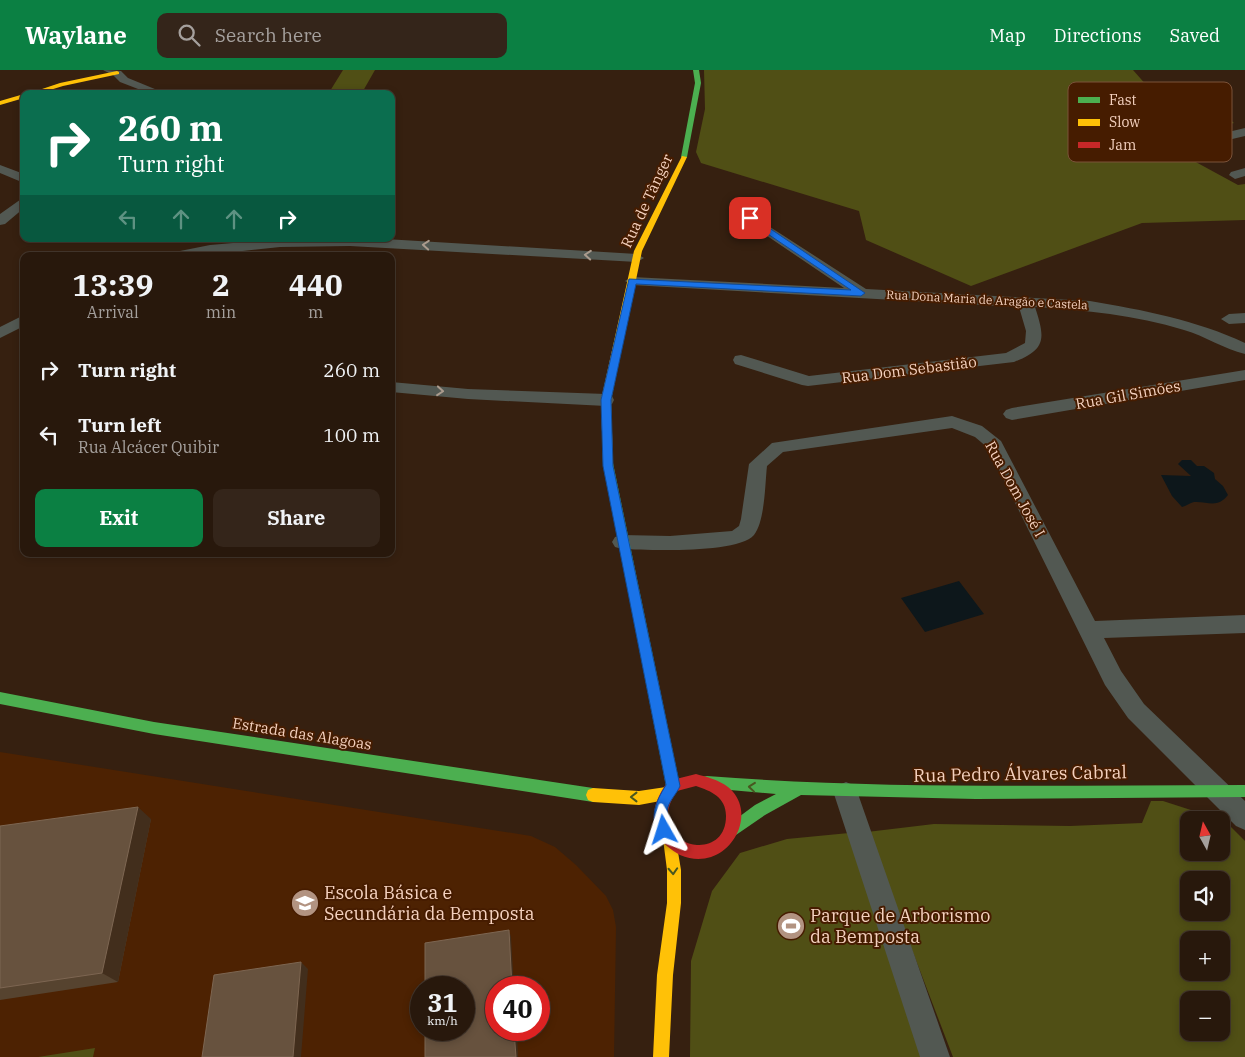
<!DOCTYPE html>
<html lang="en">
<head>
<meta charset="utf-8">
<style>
  :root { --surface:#28180c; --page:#34251a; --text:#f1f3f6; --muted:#a5a09d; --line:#44372d; --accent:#0b8043 }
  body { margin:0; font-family:"IBM Plex Serif",serif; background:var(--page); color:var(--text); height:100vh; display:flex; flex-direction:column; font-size:19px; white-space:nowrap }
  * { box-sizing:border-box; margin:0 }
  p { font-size:16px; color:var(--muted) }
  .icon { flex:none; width:28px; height:28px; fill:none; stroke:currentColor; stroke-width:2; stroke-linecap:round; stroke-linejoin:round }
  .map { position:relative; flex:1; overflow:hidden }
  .side { position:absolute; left:20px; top:182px; width:375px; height:305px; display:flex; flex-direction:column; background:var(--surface); border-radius:10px; box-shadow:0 2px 8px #0003,0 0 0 1px var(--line) }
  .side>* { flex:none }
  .guide { position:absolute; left:20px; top:20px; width:375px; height:152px; border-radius:10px; box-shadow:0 2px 8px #0003,0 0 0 1px var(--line); background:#0b6e4f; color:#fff; overflow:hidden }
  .needle { width:32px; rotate:352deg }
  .tools { position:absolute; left:1180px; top:741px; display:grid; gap:10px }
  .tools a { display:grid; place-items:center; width:50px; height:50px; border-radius:10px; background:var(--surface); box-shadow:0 2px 8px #0003,0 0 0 1px var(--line); font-size:25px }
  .speed { position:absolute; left:410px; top:906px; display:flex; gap:10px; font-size:25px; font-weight:700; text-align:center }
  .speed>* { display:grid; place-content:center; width:65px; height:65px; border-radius:50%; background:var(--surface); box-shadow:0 2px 8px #0003,0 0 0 1px var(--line); line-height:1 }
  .speed small { font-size:12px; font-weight:400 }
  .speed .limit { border:8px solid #d22; background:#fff; color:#111 }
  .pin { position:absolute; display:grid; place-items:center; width:42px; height:42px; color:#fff; margin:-21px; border-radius:10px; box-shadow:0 2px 8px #0006 }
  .me { position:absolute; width:55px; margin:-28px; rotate:354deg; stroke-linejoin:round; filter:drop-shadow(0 0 4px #0008) }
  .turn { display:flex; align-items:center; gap:18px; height:105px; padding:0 15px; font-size:22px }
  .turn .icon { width:65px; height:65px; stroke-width:2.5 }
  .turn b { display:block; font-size:35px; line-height:42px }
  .lanes { display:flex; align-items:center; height:48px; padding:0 15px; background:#0003; justify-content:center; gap:25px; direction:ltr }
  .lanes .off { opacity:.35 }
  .eta { display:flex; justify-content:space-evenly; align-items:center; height:85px; text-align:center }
  .eta b { font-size:30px; font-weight:700; line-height:35px }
  .cta { display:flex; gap:10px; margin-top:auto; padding:10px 15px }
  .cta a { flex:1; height:58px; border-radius:10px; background:var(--accent); color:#fff; font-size:20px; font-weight:700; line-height:58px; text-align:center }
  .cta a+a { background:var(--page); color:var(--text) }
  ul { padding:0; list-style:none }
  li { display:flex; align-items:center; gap:15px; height:65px; padding:0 15px }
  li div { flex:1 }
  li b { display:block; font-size:19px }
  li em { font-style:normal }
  header { display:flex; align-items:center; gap:30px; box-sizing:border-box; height:70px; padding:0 25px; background:var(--accent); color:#fff }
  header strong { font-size:24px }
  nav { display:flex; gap:28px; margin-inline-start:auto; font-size:18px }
  .search { width:350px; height:45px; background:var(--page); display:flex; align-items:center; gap:12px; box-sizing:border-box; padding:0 18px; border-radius:10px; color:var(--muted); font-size:19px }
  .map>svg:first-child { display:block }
</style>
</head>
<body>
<header>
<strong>Waylane</strong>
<div class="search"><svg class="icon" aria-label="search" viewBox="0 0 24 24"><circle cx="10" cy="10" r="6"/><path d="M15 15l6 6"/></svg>Search here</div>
<nav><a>Map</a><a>Directions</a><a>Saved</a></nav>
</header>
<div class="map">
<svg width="1245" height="987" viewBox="0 0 1245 987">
  <rect width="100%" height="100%" fill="#362010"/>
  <!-- built -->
  <path fill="#4d2202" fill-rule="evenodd" d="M0 682 531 766 555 777 576 795 606 826 613 840 616 857 614 987H0ZM421 918H464V960H421ZM496 918H539V960H496Z"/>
  <!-- green -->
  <path fill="#504f15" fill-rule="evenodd" d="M343 0H375L363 21H330Z
    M704 0H1133L1163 34 1205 28 1234 53 1159 72 1238 115 1245 114V150L1142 153 971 216 866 170 859 141 701 93 696 82 705 39Z
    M1151 731H1163L1225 751 1245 771V987H953L867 762 934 754 1070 756 1142 753ZM1189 750H1221V782H1189ZM1189 810H1221V842H1189ZM1189 870H1221V902H1189ZM1189 930H1221V962H1189Z
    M849 763 922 987H690L691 891 712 821 740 783 787 769Z
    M95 978 93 987H38Z"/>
  <!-- water -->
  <path fill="#0d171b" d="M1182 390H1191L1197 396H1204L1214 403 1215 409 1223 416 1228 425C1217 439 1208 431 1194 432 1190 433 1186 436 1182 437L1172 426 1161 405 1191 406 1178 394Z
    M959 511 984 544 925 562 901 528Z"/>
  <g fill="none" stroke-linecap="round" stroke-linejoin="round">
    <!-- street -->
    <path fill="#525852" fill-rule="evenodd" d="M103 0 121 1 128 8 167 24H151L120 12 113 5Z
      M1245 58V66L1211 74 1205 70 1207 67Z
      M0 95 24 104V113L0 103Z
      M1245 98V106L1235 109 1229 105 1231 102Z
      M24 127V138L5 154 0 155V144Z
      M750 144 866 219 1090 231C1143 240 1196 250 1245 273V284C1224 279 1205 266 1184 260 1135 245 1085 240 1035 237 1045 268 1047 279 1014 292L808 316 802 315 735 294 733 290 735 286 741 285 809 306 1006 283 1025 273 1026 261 1019 237 632 215 625 211 632 207 844 218 745 151 743 148 745 145Z
      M278 169H385L637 184 644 188 637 192 350 176 280 177 197 186H168L170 183 210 175Z
      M1245 243V253L1229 254 1221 249 1229 244Z
      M24 245V256L0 268V257Z
      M1245 300V310L1012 350 1006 348 1003 344 1006 340 1012 338Z
      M391 312 468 319 606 324 612 326 614 330 612 334 606 336 468 329 391 322Z
      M952 346 982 356 1001 371 1095 551 1245 545V563L1104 568 1121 601 1144 634 1245 731V760L1236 756 1128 648 1105 615 988 378 975 367 952 358 783 382 767 396C765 414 765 451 754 465 738 484 648 480 622 479L615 477 612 472 615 467 622 465 670 466 732 461 739 456 741 449 749 394 772 373Z
      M846 712 855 716 858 724 950 987H920L834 724 837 716Z"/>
    <!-- fast -->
    <path fill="#4caf50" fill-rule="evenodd" d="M693 0H699L701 13 687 87 684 89 681 87 695 13Z
      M608 389 613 393 680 716 678 721 673 722 668 721 666 716 603 393Z
      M0 622 154 652 593 718 598 720 600 725 598 730 593 732 154 664 0 634Z
      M707 706C886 720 1065 715 1245 715V727L976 729 801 725 765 745 733 767 728 765 726 760 728 755 755 735 776 724 707 718 702 717 700 712 702 707Z"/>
    <!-- slow -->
    <path fill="#ffc107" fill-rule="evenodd" d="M117 1 119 2V4L63 16 37 24H27L60 13Z
      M24 24V28L0 35V31Z
      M682 86 687 87 642 181 611 330 613 393 608 397 603 393 601 330 634 181Z
      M666 717 671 719 673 724 671 729 639 735 593 732 588 730 586 725 588 720 593 718 639 721Z
      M670 762 675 764 681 800V833L673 905 669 987H653L657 905 667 833V800L663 769 665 764Z"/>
    <!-- jam -->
    <path fill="#c62828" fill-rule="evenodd" d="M696 704C707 707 719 710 728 717 762 745 726 805 680 785 671 780 663 774 658 765 649 745 656 728 668 711ZM696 716C711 721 726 727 726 746 726 798 640 774 677 721Z"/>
  </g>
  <!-- wall -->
  <path fill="#56432f" d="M151 749 118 912 0 930V756Z"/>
  <!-- shaded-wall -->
  <path fill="#422e1c" d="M138 737 151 749 118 912 102 903Z
    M509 860 511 867 514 918H512Z
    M301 892 308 899 301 987H293Z
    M514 960H517L518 987H516Z"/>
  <!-- building -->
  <path fill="#67523e" stroke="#7d6652" d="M138 737 102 903 0 918V756Z
    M509 860 512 918H496V960H514L516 987H425V960H464V918H425V873Z
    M301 892 293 987H202L214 905Z"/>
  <!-- one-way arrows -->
  <defs><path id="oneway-chevron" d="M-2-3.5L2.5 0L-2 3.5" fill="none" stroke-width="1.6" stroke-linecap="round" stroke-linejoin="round" transform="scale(1.25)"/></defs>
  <g stroke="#ab9b8d">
    <use href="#oneway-chevron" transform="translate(426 175) rotate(-176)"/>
    <use href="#oneway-chevron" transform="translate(588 185) rotate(-176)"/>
    <use href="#oneway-chevron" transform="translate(440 321) rotate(5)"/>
  </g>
  <g stroke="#485720">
    <use href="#oneway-chevron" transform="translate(752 717) rotate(-174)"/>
    <use href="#oneway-chevron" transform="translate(634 727) rotate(-180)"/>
    <use href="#oneway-chevron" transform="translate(673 801) rotate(87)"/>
  </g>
  <!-- route -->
  <path fill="#1a73e8" stroke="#114b97" d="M747 147H753L865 223 861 226 636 214 611 330 613 396 680 716C677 723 670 730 668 737 665 747 672 756 669 765L664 767 658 765C650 745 655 733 666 715L603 396 601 330 629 209 851 220 747 150Z"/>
  <!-- icons -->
  <defs>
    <symbol id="school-disc" viewBox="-11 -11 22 22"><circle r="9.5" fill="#b29381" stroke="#461c00"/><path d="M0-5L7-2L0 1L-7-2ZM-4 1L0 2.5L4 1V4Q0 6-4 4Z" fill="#fff"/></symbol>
    <symbol id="stadium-disc" viewBox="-11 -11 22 22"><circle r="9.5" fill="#b29381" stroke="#461c00"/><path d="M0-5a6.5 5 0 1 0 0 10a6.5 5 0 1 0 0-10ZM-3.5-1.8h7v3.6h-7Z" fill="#fff"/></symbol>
  </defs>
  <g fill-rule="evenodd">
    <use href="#school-disc" x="289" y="817" width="32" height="32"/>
    <use href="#stadium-disc" x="775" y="840" width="32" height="32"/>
  </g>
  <g text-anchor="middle" stroke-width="4" stroke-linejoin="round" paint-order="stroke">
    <!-- far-street labels -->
    <g font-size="12" fill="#f4d1be" stroke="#461c00">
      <text transform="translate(987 230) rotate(3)" y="4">Rua Dona Maria de Aragão e Castela</text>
    </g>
    <!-- street labels -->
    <g font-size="15" fill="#f4d1be" stroke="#461c00">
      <text transform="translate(647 131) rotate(-65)" y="5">Rua de Tânger</text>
      <text transform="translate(909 300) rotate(-7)" y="5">Rua Dom Sebastião</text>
      <text transform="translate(1128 325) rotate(-10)" y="5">Rua Gil Simões</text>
      <text transform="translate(1015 419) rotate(61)" y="5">Rua Dom José I</text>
      <text transform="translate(302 664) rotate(9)" y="5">Estrada das Alagoas</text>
    </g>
    <!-- near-street labels -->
    <g font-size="18" fill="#f4d1be" stroke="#461c00">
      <text transform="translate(1020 704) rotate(-1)" y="6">Rua Pedro Álvares Cabral</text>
    </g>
    <!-- near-poi labels -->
    <g font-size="18" fill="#f4d1be" stroke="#461c00" text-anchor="start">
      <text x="324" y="829">Escola Básica e<tspan x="324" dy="21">Secundária da Bemposta</tspan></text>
      <text x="810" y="852">Parque de Arborismo<tspan x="810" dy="21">da Bemposta</tspan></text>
    </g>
  </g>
  <!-- legend -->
  <rect x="1068" y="12" width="164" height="80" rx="8" fill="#461c00" stroke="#7a5239" stroke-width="1"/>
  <rect x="1078" y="27" width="22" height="6" fill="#4caf50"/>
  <rect x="1078" y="49" width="22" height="7" fill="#ffc107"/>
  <rect x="1078" y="72" width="22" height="6" fill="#c62828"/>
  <g font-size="14" fill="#f4d1be">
    <text x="1109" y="35">Fast</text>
    <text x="1109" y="57">Slow</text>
    <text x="1109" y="80">Jam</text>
  </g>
</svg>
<div class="tools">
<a><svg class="needle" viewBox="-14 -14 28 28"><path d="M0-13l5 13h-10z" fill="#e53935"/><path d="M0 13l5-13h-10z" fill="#a5a09d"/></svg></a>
<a><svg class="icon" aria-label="sound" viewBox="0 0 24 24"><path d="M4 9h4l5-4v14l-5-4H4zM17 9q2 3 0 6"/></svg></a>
<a>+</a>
<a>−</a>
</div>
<div class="speed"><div>31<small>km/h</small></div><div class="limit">40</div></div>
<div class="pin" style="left:750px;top:148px;background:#d93025"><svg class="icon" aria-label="arrive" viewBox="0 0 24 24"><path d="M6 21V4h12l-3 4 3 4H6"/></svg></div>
<svg class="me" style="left:664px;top:760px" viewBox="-20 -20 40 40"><path d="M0-17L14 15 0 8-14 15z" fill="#1a73e8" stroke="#fff" stroke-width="4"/></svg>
<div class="guide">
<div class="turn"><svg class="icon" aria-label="right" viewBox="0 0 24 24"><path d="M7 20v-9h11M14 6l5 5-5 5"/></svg><div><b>260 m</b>Turn right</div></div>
<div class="lanes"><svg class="icon off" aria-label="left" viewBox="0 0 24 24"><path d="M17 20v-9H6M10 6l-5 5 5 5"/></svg><svg class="icon off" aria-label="ahead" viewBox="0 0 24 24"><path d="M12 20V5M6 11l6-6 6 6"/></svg><svg class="icon off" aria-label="ahead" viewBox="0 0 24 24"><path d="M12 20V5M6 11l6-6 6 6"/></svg><svg class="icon" aria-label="right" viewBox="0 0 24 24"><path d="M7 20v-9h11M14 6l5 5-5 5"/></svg></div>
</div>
<section class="side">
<div class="eta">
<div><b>13:39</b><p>Arrival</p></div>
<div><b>2</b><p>min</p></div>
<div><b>440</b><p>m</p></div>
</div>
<ul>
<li><svg class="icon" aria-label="right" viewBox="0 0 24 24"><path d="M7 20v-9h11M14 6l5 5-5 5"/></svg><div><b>Turn right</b></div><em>260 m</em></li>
<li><svg class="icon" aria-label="left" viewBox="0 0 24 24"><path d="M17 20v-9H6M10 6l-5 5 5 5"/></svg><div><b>Turn left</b><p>Rua Alcácer Quibir</p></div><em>100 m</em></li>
</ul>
<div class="cta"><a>Exit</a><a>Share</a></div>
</section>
</div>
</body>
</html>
